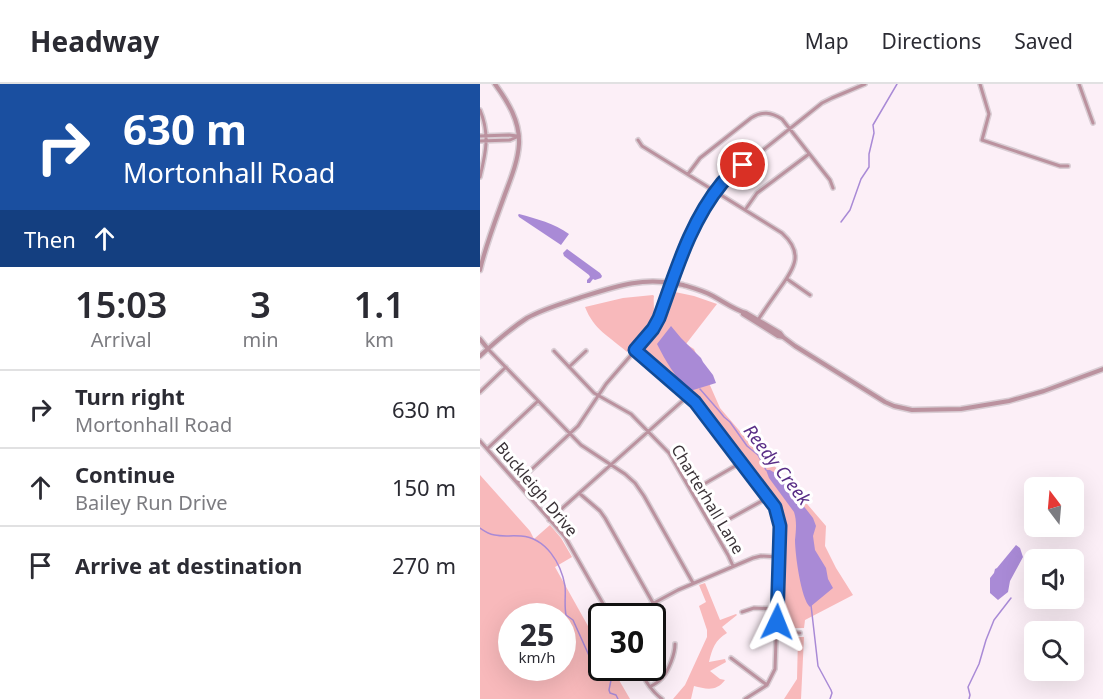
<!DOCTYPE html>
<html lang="en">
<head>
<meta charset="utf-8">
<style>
  :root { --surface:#fff; --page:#f2f2f3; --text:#2b2b33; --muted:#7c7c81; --line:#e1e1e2 }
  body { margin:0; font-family:"Noto Sans",sans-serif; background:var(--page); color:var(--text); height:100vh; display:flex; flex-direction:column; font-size:22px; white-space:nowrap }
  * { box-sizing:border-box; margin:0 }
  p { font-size:20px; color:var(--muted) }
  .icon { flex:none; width:33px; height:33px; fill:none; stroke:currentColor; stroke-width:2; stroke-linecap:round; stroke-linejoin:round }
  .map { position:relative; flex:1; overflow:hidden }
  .sheet { display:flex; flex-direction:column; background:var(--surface); width:480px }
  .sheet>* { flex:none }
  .guide { background:#1a4fa0; color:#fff; overflow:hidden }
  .needle { width:39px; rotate:344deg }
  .tools { position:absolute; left:544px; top:393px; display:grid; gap:12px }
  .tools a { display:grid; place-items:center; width:60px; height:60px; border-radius:9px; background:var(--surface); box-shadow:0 6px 24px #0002; font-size:30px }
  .speed { position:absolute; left:18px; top:519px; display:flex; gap:12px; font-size:30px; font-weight:700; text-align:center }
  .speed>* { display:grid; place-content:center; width:78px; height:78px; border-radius:50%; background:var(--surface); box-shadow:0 6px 24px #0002; line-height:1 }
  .speed small { font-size:15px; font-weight:400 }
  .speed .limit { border:3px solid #111; border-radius:9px; background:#fff; color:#111 }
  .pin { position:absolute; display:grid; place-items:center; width:51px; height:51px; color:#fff; margin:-26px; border:3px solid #fff; border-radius:50%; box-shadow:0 2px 6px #0007 }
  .me { position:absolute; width:66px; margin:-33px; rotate:2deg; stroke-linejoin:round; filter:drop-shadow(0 0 4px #0008) }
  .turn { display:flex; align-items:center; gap:21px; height:126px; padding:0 24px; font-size:27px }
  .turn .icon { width:78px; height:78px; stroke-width:2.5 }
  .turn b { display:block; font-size:42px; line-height:51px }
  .then { display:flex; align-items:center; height:57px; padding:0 24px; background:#0003; gap:12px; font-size:22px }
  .eta { display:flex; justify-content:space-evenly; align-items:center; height:102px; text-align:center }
  .eta b { font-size:36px; font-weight:600; line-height:42px }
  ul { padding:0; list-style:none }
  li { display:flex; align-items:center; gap:18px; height:78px; padding:0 24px; border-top:2px solid var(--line) }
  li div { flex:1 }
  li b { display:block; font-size:22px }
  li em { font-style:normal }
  header { display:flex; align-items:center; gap:36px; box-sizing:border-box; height:84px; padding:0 30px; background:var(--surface); border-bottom:2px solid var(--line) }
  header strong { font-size:28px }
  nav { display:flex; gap:33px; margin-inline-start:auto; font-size:21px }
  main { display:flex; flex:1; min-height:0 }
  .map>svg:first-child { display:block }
</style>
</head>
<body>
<header>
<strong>Headway</strong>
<nav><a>Map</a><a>Directions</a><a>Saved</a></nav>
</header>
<main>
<section class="sheet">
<div class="guide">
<div class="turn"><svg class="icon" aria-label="right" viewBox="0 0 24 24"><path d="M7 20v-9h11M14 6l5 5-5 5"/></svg><div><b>630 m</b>Mortonhall Road</div></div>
<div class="then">Then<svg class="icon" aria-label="ahead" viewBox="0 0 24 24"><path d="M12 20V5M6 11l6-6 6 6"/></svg></div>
</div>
<div class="eta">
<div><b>15:03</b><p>Arrival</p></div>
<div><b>3</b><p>min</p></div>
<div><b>1.1</b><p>km</p></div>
</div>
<ul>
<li><svg class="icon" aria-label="right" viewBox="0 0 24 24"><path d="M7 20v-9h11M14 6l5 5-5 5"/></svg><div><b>Turn right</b><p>Mortonhall Road</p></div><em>630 m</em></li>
<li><svg class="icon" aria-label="ahead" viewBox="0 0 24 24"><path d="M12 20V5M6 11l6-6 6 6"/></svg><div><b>Continue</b><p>Bailey Run Drive</p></div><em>150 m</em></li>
<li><svg class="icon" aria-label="arrive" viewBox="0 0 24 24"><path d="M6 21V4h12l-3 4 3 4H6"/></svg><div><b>Arrive at destination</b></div><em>270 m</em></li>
</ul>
</section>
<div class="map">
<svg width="623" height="615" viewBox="0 0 623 615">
  <rect width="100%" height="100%" fill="#fceff7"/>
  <!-- green -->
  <path fill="#f8b9bb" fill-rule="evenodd" d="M195 208 214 212 237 220 206 260 214 265 240 324 282 373 285 371 346 442 345 462 356 484 373 511 325 536 324 544H306L303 540 305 441 301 426 296 415 223 322 163 267 184 238 189 228Z
    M173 211 174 212C173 219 175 225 173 232 171 245 156 258 147 268 129 252 114 246 105 223L143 214Z
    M0 391 50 447 54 455 70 441 81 454 92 473 75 483 113 551 121 546V560L119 561 121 565 122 584H132L150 615H0ZM32 532H82V584H32Z
    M225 499 240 536 256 530 257 531 242 543 247 549C235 556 232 565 229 578L245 575 246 578 230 587 240 595 245 596C236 608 226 605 214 602L211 615H193L205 601 227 553V546L219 522 226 518 219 501Z
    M318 553H324L321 615H304L317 595Z"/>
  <!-- water -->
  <path fill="#a98ad6" d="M39 130C57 135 74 139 89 150L81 161 39 133 38 131Z
    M87 165 120 189 122 192 121 194 115 196 113 195 110 199H107V196L110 193 109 191 84 172 83 169Z
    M191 242 201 254 221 274 223 278 233 291 236 299 210 307C195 293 186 278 177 260Z
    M286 386H290L295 389 304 397 333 434 336 442 333 452 335 466 346 484 348 495 353 504 330 523C321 515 315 470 315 456 316 446 317 437 314 428L289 394Z
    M536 461 540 464 543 473 530 497 528 508 518 516 510 509V494L514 489 515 485 517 484Z"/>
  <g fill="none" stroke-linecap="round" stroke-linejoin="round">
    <!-- stream -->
    <path stroke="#a98ad6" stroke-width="1.5" d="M361 138 370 126 381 95 389 83V70L394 49 393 41 417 0
      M220 305 240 328 244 333 250 338 267 362 278 371 286 386
      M0 444C15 455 23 451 41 452 66 454 81 479 85 502 86 511 84 521 86 531L93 536 111 576 123 585 131 596 129 606 130 609 136 611 138 615
      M331 521 338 582 351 606 352 609 350 615
      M489 615 490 611 488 603 499 580 506 556 514 536 531 514"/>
    <defs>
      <path id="minor" d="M500 0 509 30 502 56 580 82H588
        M599 0 613 39
        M0 26C10 50 6 68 0 93
        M0 52 29 51 37 52
        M158 56 162 62 302 149C324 169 315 183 300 204 293 214 285 225 278 236
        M0 57 30 56 39 52
        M208 90 220 74 271 34C282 27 291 28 302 35L350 96 353 104
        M265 126 277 109 329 70
        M307 195 330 211
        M8 265 101 361 145 390 155 399 164 412 213 499
        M155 266 215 318 223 327 289 413C295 423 298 431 300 442L295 585 287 601 265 615
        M74 267 114 309 151 330 189 369 248 471 253 482
        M89 283 106 267
        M0 308 26 283
        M0 357 85 453 130 532
        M7 365 58 317
        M37 399 98 342 126 300 165 255 173 245 179 234 206 159 233 112 243 98 342 19 352 14 385 0
        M212 407 262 378
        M99 409 120 427 125 434 173 519
        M69 436 208 312
        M233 444 289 413
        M262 528 274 524 297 525
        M150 532 198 506 273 474 281 472 299 473
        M296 548 320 549
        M251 574 287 601
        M159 584C165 596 171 607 182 615
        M170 603C174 600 179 598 182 594 189 586 195 570 195 560"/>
      <path id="tertiary" d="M0 186C6 160 16 135 25 110 31 94 38 77 39 60 40 37 28 18 15 0
        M263 230 298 252 303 253
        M0 255 8 265
        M0 272C15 258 30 245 47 234 63 225 81 220 99 214 136 202 163 192 203 201 213 204 224 207 233 212 244 218 255 226 266 229L300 249 303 253 315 262 405 318 414 322 432 326 481 325 529 317 564 307 623 285"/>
    </defs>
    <!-- minor casing -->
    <use href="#minor" stroke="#d9cdd4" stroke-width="6"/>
    <!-- tertiary casing -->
    <use href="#tertiary" stroke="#d9cdd4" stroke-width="7"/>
    <!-- minor -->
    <use href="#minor" stroke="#bb929f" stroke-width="3"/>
    <!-- tertiary -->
    <use href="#tertiary" stroke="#bb929f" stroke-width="4"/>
  </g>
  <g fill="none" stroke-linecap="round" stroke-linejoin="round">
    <defs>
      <path id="route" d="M263 81C256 87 248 92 242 99 210 138 196 187 179 234L173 245 155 266 215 318 295 423 300 442 297 538"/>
    </defs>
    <!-- route casing -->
    <use href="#route" stroke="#114b97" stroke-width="15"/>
    <!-- route -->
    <use href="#route" stroke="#1a73e8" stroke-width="10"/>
  </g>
  <g text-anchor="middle" stroke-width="6" stroke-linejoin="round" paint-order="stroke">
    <!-- street labels -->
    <g font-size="16" fill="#3a3237" stroke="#fff">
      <text transform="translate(57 405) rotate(50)" y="6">Buckleigh Drive</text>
      <text transform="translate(228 415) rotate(59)" y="6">Charterhall Lane</text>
    </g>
    <!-- water labels -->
    <g font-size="18" font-style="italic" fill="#582d86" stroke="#fff">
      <text transform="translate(297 381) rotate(52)" y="6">Reedy Creek</text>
    </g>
  </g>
</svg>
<div class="tools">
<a><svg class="needle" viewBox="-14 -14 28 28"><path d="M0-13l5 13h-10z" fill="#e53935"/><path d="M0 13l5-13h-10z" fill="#7c7c81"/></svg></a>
<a><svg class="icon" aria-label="sound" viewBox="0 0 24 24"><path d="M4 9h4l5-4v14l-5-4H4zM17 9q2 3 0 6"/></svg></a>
<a><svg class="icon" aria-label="search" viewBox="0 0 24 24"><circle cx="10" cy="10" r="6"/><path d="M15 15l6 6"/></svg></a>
</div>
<div class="speed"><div>25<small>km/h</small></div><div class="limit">30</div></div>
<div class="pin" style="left:263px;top:81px;background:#d93025"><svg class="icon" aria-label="arrive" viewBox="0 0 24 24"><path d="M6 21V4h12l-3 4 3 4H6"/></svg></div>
<svg class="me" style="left:297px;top:538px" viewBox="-20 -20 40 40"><path d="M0-17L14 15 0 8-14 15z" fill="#1a73e8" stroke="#fff" stroke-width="4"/></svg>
</div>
</main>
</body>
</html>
